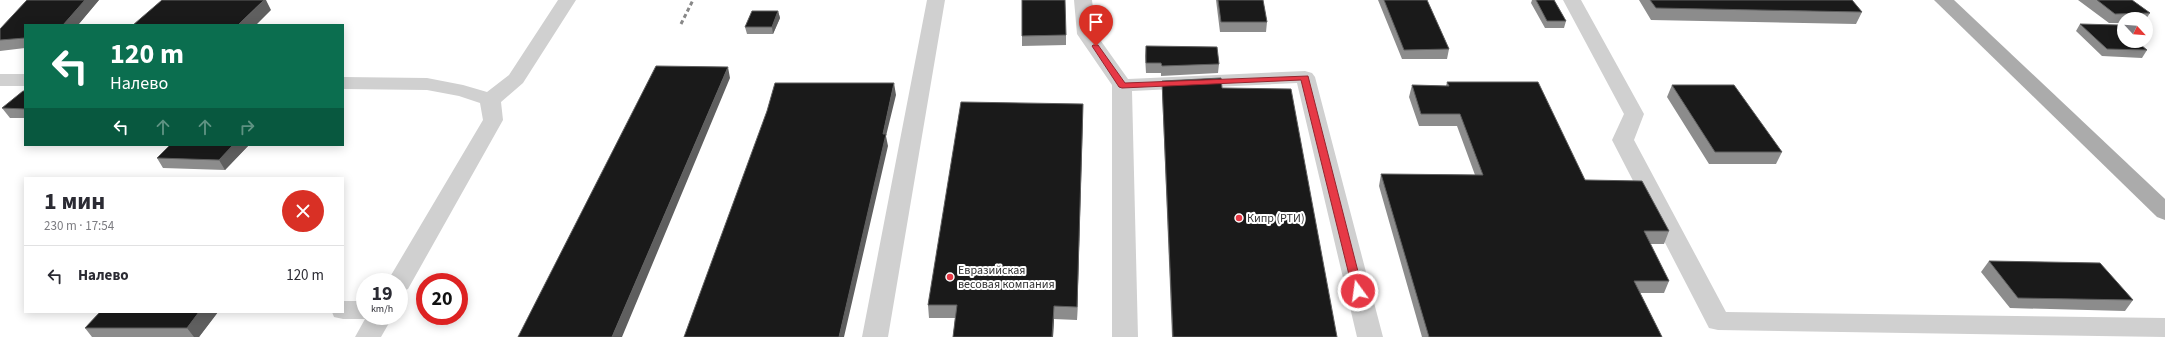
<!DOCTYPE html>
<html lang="ru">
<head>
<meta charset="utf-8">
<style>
  :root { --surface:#fff; --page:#f7f7f7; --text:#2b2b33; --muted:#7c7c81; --line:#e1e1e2 }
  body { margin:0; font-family:"Source Sans 3",sans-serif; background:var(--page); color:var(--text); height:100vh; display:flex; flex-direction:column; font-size:15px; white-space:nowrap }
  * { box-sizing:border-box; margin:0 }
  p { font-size:13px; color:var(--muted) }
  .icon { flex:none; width:22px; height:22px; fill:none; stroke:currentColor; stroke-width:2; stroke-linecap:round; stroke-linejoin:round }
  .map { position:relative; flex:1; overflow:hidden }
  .panel { position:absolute; left:24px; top:177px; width:320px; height:136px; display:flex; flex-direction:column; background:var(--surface); border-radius:0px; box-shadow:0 2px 10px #0003 }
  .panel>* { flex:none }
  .hud { position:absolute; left:24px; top:24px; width:320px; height:122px; border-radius:0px; box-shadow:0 2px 10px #0003; background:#0b6e4f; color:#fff; overflow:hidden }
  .needle { width:26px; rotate:116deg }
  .buttons { position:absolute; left:2117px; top:12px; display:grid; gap:8px }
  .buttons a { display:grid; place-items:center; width:36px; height:36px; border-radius:50%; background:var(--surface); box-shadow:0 2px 10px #0003; font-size:20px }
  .speed { position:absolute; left:356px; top:273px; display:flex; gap:8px; font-size:20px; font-weight:700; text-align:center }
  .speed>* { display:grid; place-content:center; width:52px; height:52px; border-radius:50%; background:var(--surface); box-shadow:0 2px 10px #0003; line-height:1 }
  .speed small { font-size:10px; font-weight:400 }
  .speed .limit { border:6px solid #d22; background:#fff; color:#111 }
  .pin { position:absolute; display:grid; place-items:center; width:34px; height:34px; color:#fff; margin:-41px -17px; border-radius:50% 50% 50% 0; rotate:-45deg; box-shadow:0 0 4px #0007 }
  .pin .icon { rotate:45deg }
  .me { position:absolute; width:44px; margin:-22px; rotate:346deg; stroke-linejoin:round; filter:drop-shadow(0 0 3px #0008) }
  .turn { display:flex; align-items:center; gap:14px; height:84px; padding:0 20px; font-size:18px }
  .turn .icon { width:52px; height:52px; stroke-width:2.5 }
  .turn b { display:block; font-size:28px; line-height:34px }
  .lanes { display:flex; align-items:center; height:38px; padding:0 20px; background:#0003; justify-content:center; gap:20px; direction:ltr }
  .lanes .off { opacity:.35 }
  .round { display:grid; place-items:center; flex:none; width:42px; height:42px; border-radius:21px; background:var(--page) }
  .headline { display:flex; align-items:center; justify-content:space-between; height:68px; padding:0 20px }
  h1 { font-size:24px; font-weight:700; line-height:30px }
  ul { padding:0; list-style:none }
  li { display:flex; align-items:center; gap:12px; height:60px; padding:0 20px; border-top:1px solid var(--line) }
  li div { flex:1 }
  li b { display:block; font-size:15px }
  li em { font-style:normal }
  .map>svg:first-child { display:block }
</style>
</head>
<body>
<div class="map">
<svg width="2165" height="337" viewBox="0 0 2165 337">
  <rect width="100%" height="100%" fill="#fff"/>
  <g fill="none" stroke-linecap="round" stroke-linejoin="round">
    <!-- minor -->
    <path fill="#d0d0d0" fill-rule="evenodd" d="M558 0H576L523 83 501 102 503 120 408 289 399 292V282H387L483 120 480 103 459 96 427 90 343 89V77L427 78 463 85 487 92 509 75Z
      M927 0H945L888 337H862Z
      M1074 0H1092L1096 34 1128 79 1305 71 1312 73 1315 77 1383 337H1357L1297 83 1132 91 1138 337H1112V85L1077 34Z
      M1563 0H1581L1644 114 1634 140 1726 312 2165 318V337L1718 330 1709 328 1612 140 1624 114Z
      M0 74H25V86H0Z
      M343 301H365V316H393L381 337H355L365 319H343L334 317 332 312H343Z"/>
    <!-- major -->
    <path fill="#ababab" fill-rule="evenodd" d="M1934 0H1954L2165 199V220L2157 217Z"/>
    <!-- rail -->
    <path stroke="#888" stroke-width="3" stroke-dasharray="4 3" stroke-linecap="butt" d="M681 24 693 0"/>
  </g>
  <!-- wall -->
  <path fill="#8c8c8c" d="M27 0H99L78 25H25V48L0 51V29Z
    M1216 0H1263L1267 22 1266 32H1220Z
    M1378 0H1427L1449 49 1447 59H1402Z
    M1532 0H1554L1566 21 1564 28H1545L1531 3Z
    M1639 0H1852L1862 12 1856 24 1651 20Z
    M2078 0H2132L2150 13 2146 19H2124V23H2109Z
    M778 11 780 18 773 34H747L745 27Z
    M2080 24 2147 50 2142 58 2102 56 2076 31Z
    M1066 35V45L1022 46V36Z
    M1146 46 1219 64 1218 73 1161 76V73H1146L1145 56Z
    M1162 81 1222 88 1337 337H1172L1162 91Z
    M1447 82 1585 180 1669 231 1664 244H1650L1669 281 1664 293H1640L1662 337H1422L1379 186 1381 174 1475 175 1457 126H1419L1409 97 1412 85 1446 86Z
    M1672 85 1782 152 1776 164H1709L1667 97Z
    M25 91V118H10L2 108Z
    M1083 104 1077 320 1054 319 1053 337H953L955 318H929L928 305Z
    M170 145H249L225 170 163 168 157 158Z
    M1989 261 2133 300 2125 311 2010 308 1981 272Z
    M100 312H218L199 337H92L85 328Z"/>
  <!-- shaded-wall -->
  <path fill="#5f5f5f" d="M85 0H99L78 25H63Z
    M264 0H266L271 10 256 25H238Z
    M778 11 780 18 773 34 772 27Z
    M728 67 730 78 622 337H612Z
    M894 83 896 95 886 136 888 146 844 337H839Z
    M1083 104V116L1077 320V307Z
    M233 145H249L225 170 219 160Z
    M1054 306V319L1053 337H1052Z
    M199 312H218L199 337H194L187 328Z"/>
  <!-- building -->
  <path fill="#1a1a1a" stroke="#5f5f5f" d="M27 0H85L63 25H25V38L0 40V29Z
    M162 0H264L238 25H133Z
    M1022 0H1065L1066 35 1022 36Z
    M1218 0H1263L1267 22H1221Z
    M1384 0H1427L1449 49 1404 50Z
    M1536 0H1554L1566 21H1547Z
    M1650 0H1852L1862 12 1656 8Z
    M2097 0H2132L2150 13 2115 14Z
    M752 11H778L772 27H745Z
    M2080 24 2118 25 2124 30V41H2136L2147 50 2107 49Z
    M1146 46 1217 47 1219 64 1162 66 1161 63H1146Z
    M656 66 728 67 612 337H518Z
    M1221 78 1222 88 1291 89 1337 337H1173L1162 81Z
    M1447 82H1538L1585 180 1642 181 1669 231H1644L1669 281H1634L1662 337H1429L1381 174 1483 175 1460 114H1421L1412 85 1449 86Z
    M775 83H894L883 134H886L839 337H684L767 111Z
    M1672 85H1734L1782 152H1715Z
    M23 91H25V109L2 108Z
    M961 102 1083 104 1077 307 1054 306 1052 337H953L957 305H928Z
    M170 145H233L219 160 157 158Z
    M1989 261 2100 263 2133 300 2018 298Z
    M100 312H199L187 328H85Z"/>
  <!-- route -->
  <path fill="#e63946" stroke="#96252e" d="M1093 45H1098L1125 83 1308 76 1363 291 1362 294 1358 295 1353 291 1301 80 1122 88 1119 87 1092 46Z"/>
  <!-- markers -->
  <g fill="#e63946" stroke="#fff" stroke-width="1.5">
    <circle cx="1239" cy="218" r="4"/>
    <circle cx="950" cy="277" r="4"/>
  </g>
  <g text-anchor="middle" stroke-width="4" stroke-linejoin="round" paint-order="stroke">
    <!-- poi labels -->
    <g font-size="12" fill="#333" stroke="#fff" text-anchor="start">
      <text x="1247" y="222">Кипр (РТИ)</text>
      <text x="958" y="274">Евразийская<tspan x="958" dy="14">весовая компания</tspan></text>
    </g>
  </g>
</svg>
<div class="buttons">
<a><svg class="needle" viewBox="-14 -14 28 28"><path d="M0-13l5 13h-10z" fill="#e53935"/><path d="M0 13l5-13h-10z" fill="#7c7c81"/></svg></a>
</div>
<div class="speed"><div>19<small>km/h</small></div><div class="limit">20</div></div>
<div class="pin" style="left:1096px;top:46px;background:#d93025"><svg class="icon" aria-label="arrive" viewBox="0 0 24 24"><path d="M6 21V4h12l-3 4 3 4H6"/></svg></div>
<svg class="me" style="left:1358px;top:291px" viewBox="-20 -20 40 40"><circle r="17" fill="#e63946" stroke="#fff" stroke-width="3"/><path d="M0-11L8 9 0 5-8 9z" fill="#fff"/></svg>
<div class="hud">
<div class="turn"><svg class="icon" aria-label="left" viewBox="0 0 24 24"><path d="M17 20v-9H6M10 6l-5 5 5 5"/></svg><div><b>120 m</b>Налево</div></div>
<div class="lanes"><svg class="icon" aria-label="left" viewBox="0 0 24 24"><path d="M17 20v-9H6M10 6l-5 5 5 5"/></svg><svg class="icon off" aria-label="ahead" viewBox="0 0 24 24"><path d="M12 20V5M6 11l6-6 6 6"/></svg><svg class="icon off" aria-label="ahead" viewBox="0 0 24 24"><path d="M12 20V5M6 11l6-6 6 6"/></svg><svg class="icon off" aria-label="right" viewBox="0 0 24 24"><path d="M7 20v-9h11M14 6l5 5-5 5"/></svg></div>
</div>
<section class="panel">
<div class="headline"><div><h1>1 мин</h1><p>230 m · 17:54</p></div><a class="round" style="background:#d93025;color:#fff"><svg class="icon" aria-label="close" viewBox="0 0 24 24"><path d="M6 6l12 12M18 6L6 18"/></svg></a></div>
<ul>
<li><svg class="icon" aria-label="left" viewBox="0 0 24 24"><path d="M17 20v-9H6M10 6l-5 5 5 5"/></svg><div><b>Налево</b></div><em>120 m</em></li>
</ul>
</section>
</div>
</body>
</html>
